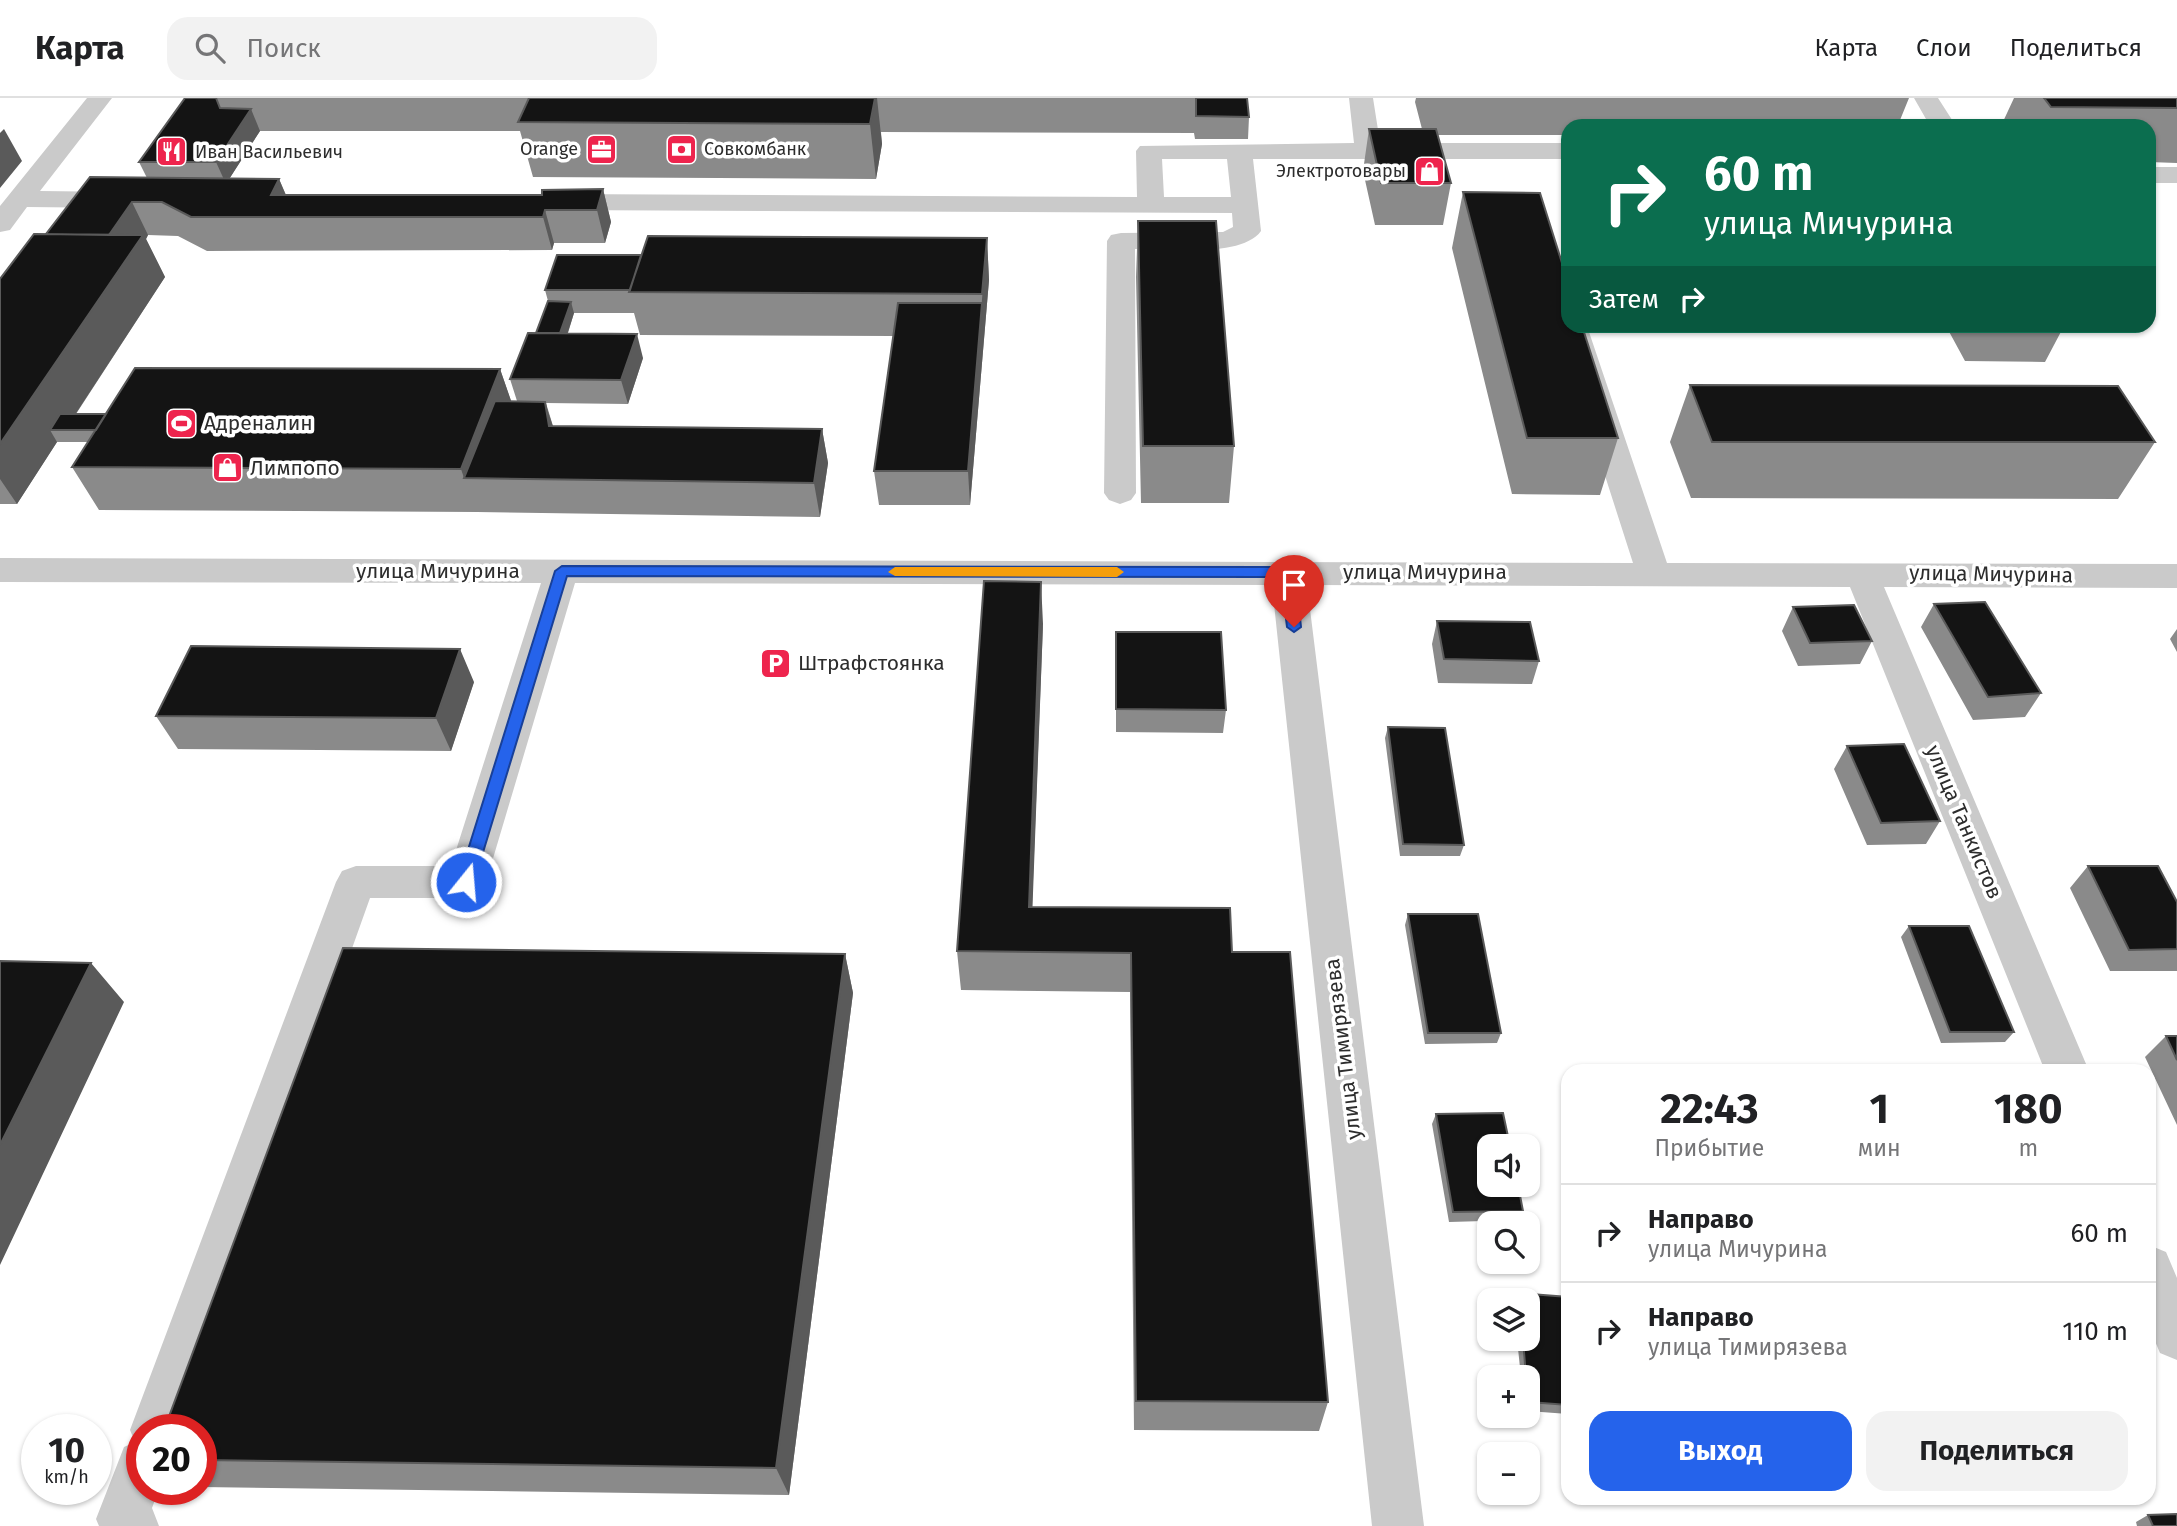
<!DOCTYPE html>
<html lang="ru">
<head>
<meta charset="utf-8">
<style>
  :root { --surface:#fff; --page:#f2f2f2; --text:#202124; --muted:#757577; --line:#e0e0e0; --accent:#2563eb }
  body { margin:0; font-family:"Fira Sans",sans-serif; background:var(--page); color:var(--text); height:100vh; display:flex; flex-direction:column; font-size:26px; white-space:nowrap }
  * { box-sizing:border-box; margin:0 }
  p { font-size:23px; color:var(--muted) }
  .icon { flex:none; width:38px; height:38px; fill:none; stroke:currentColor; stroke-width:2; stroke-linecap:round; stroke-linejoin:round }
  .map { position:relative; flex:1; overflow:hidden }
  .panel { position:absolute; left:1561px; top:966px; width:595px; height:441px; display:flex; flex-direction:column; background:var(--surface); border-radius:21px; box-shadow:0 2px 5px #0004 }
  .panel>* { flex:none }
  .hud { position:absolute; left:1561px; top:21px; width:595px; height:214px; border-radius:21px; box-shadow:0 2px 5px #0004; background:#0b6e4f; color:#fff; overflow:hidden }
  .fabs { position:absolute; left:1477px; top:1036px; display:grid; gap:14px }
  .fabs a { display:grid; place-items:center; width:63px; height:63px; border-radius:14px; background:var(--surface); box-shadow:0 2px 5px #0004; font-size:35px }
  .speed { position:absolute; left:21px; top:1316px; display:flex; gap:14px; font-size:35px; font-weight:700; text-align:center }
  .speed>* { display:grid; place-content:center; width:91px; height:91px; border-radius:50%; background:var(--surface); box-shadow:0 2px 5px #0004; line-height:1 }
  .speed small { font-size:18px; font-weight:400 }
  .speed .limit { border:10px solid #d22; background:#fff; color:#111 }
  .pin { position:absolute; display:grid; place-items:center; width:60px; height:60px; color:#fff; margin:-72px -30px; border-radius:50% 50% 50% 0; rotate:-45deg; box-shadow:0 0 7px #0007 }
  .pin .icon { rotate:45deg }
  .me { position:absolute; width:77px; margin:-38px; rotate:17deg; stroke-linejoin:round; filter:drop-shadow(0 0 5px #0008) }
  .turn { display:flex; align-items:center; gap:24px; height:147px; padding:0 28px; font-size:32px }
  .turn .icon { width:91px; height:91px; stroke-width:2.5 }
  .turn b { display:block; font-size:49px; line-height:60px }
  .then { display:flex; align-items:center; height:66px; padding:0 28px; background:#0003; gap:14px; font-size:26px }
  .eta { display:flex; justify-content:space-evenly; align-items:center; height:119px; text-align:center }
  .eta b { font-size:42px; font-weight:700; line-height:49px }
  .button { display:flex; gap:14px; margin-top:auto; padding:14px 28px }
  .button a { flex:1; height:80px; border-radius:21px; background:var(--accent); color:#fff; font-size:28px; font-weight:700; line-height:80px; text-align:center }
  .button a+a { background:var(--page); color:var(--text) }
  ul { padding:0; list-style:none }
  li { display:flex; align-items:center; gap:21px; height:98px; padding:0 28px; border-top:2px solid var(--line) }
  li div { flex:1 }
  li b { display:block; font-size:26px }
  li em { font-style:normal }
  header { display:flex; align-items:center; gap:42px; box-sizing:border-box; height:98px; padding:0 35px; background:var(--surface); border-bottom:2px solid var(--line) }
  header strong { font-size:33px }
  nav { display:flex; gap:38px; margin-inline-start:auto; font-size:24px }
  .search { width:490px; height:63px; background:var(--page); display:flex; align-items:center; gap:18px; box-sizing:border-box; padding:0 24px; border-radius:21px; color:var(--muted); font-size:26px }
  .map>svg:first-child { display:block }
</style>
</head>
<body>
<header>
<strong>Карта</strong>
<div class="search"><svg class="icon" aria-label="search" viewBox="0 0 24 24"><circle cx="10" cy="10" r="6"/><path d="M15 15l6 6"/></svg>Поиск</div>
<nav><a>Карта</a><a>Слои</a><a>Поделиться</a></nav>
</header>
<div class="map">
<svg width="2177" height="1428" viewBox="0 0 2177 1428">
  <rect width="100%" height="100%" fill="#fff"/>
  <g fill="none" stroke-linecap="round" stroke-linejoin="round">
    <!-- minor -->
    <path fill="#cacaca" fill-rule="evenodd" d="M87 0H112L40 93 124 94 133 96 137 102 133 108 124 110 27 109 10 132 0 134V108Z
      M1349 0H1373L1381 51 1392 45H1568V61H1392L1380 54 1368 61H1253L1261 133C1242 160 1165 151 1135 151L1136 395 1131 402 1120 406 1109 402 1104 395 1107 143 1111 137 1121 135 1223 134 1233 129 1232 115 555 112 546 110 542 104 546 98 555 96 1137 99 1136 53 1140 48 1354 45ZM1162 61H1227L1231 99H1164Z
      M1914 0H1938L1956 28H1930Z
      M2149 69H2177V85H2149Z
      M1568 220V228H1587L1667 465 2177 466V490L1884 489 2089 973H2045L1850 489 1307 487 1424 1428H1372L1272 487 575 485 486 784 480 795 466 800H370L180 1332H142V1391H159L152 1410 159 1428H99L96 1421 124 1349 135 1344 130 1332 336 784 342 773 356 768H451L541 485 0 484V460L1633 465 1557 228 1562 222Z
      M2149 1147 2166 1154 2177 1180V1262L2160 1255 2149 1229Z"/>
  </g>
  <!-- wall -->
  <path fill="#8a8a8a" d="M185 0H1247L1249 19 1248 41H1195L1194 35 881 34 882 46 876 81 533 79 520 33H260L229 81H279L286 97H542L603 91 611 124 605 145H554L552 152 207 153 178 138 148 137 146 141 165 179 76 316H106L500 271 511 303H517L510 281 536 235 548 203 545 192 641 157 987 140 989 182 970 407H879L874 373 893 238 640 237 634 215H574L568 235 643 260 628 306 546 305 553 328 822 331 828 365 820 419 477 414 99 412 72 369 88 344H57L17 406H0V181L46 136 147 80 139 64Z
    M1416 0H1909L1898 27 1962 28H1568V37H1438L1451 85 1443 127H1375L1363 73 1369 31H1422L1415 4Z
    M2014 0H2177V65L2149 64V28H2001Z
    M1463 94 1618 340 1600 397 1512 396 1452 150Z
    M1138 123 1234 348 1229 405H1141L1136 179Z
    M1946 228H2064L2045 264 1965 263Z
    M1690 287 2155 344 2118 401 1691 400 1670 344Z
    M1934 506 2041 595 2025 619 1973 622 1921 529Z
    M1793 509 1872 543 1860 566 1798 568 1782 533Z
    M1437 523 1539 563 1532 586 1438 585 1432 546Z
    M1043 526 1032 809 1232 854 1328 1304 1319 1333 1134 1332 1130 894 961 892 957 853Z
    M2177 531V554L2170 541Z
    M1116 534 1226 612 1223 635 1116 634Z
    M474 584 451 653 178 651 156 618Z
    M1388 629 1464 747 1460 758H1400L1385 640Z
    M1847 648 1940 723 1926 746 1867 747 1834 671Z
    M2088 768 2177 804V873H2110L2070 790Z
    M1408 816 1501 935 1497 945 1425 946 1405 827Z
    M1909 828 2014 934 2005 944 1941 945 1901 839Z
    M845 856 853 895 789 1397 201 1389V1332Z
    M2166 938H2177V1027L2145 959Z
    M1436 1016 1523 1113 1519 1122 1449 1124 1432 1026Z
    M1519 1195 1568 1199V1316L1528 1313V1279H1521L1517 1241H1528V1202H1515Z
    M2148 1417 2177 1428H2137L2136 1424Z"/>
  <!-- shaded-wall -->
  <path fill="#5a5a5a" d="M875 0H877L882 46 876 81 870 26Z
    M251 11 260 33 226 86 216 64Z
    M4 31 22 63 0 90V35Z
    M279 81 293 114 271 97Z
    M603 91 611 124 605 145 597 112Z
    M132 104 148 137 146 141 165 179 65 332H50L57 344 17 406 0 381V346L103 145Z
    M545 112 554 145 552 152 543 119Z
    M987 140 989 182 970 407 968 373Z
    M571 204 574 215 560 259 556 247Z
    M637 236 643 260 628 306 621 282Z
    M500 271 515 314 464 380 461 371Z
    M545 304 556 338 549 328Z
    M822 331 828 365 820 419 814 385Z
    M1041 484 1043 526 1031 849 1029 809Z
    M460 551 474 584 451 653 436 620Z
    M845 856 853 895 789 1397 776 1370Z
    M91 865 124 904 0 1167V1047Z"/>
  <!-- building -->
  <path fill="#141414" stroke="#5a5a5a" stroke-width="2" d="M185 0H216L220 10 251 11 216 64H139Z
    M529 0H875L870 26 518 24Z
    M1196 0H1247L1249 19 1196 18Z
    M2044 0H2177V10L2051 9Z
    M1889 27H1961L1962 28H1890Z
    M1369 31H1436L1451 85H1381Z
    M90 79 279 81 271 97H542V92L603 91 597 112H545L543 119H191L162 104H132L109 137 46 136Z
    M1463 94 1540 95 1568 184V228H1582L1618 340H1527Z
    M1138 123H1216L1234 348H1143Z
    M34 136 143 137 0 346V181Z
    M648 138 987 140 982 196 629 194Z
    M557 157H641L630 192H545Z
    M548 203 571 204 560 235H536Z
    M898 205H982L968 373H874Z
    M528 235 637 236 621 282 510 281Z
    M135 270 500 271 461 371 72 369Z
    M1690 287 2118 288 2155 344H1712Z
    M495 303 545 304 549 328 822 331 814 385 464 380Z
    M60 316H106L96 332H50Z
    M984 483 1041 484 1029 809 1230 810 1232 854H1290L1328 1304 1136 1303 1131 855 957 853Z
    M1985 504 2041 595 1988 599 1934 506Z
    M1854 507 1872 543 1810 545 1793 509Z
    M1437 523 1530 524 1539 563 1444 561Z
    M1116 534H1221L1226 612 1116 611Z
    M191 548 460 551 436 620 156 618Z
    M1388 629 1445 630 1464 747 1403 746Z
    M1904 646 1940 723 1881 725 1847 648Z
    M2088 768H2158L2177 804V851L2129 852Z
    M1408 816H1478L1501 935H1428Z
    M1909 828H1969L2014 934H1950Z
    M343 850 845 856 776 1370 201 1362V1332H164Z
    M0 863 91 865 0 1047Z
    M2166 938H2177V962Z
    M1503 1015 1510 1048H1489V1087H1518L1523 1113 1453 1114 1436 1016Z
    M1519 1195 1568 1199V1307L1529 1304 1528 1279H1526L1523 1241H1528V1202H1520Z
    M2177 1416V1428H2153L2148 1417Z"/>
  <!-- route -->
  <path fill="#2563eb" stroke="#184099" stroke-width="2" d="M562 468 1288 469 1295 474 1301 529 1294 534 1287 529 1281 479 567 478 474 784 466 791 458 784 555 473Z"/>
  <!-- slow -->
  <path fill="#f59e0b" d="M895 469H1117L1124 474 1117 479 895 478 888 474Z"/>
  <!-- icons -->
  <defs>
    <symbol id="office-square" viewBox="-11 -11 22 22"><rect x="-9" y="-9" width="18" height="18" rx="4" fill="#ee244d" stroke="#fff"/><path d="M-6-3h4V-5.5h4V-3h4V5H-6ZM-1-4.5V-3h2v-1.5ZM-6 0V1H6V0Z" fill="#fff"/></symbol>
    <symbol id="bank-square" viewBox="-11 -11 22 22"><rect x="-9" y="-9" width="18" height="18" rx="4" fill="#ee244d" stroke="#fff"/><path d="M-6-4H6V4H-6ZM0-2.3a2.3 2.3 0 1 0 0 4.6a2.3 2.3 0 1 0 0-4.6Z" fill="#fff"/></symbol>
    <symbol id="restaurant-square" viewBox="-11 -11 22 22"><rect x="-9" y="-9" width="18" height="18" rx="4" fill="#ee244d" stroke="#fff"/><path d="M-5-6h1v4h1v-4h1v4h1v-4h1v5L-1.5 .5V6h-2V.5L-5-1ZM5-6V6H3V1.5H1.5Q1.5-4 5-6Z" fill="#fff"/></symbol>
    <symbol id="shop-square" viewBox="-11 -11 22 22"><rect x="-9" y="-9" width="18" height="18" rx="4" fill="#ee244d" stroke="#fff"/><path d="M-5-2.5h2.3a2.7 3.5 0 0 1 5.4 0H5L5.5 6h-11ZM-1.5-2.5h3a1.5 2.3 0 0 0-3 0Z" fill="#fff"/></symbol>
    <symbol id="stadium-square" viewBox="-11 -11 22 22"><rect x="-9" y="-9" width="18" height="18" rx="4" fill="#ee244d" stroke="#fff"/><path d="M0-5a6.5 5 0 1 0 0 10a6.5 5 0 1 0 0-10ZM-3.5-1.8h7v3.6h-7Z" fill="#fff"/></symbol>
    <symbol id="parking-square" viewBox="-11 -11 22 22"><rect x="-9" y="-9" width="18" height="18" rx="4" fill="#ee244d" stroke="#fff"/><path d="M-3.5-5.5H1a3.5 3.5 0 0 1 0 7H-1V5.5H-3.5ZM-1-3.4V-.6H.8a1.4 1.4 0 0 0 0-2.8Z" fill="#fff"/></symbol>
  </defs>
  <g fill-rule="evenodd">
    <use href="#office-square" x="584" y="34" width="35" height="35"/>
    <use href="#bank-square" x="664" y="34" width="35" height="35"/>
    <use href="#restaurant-square" x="154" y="36" width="35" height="35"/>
    <use href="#shop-square" x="1412" y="56" width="35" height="35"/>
    <use href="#stadium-square" x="164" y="308" width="35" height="35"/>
    <use href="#shop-square" x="210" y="352" width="35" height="35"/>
    <use href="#parking-square" x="758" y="548" width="35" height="35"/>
  </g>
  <g text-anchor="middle" stroke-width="7" stroke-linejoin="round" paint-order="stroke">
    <!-- far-poi labels -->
    <g font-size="18" fill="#2d2d2d" stroke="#fff" text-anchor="end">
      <text x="578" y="57">Orange</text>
      <text x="704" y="57" text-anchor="start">Совкомбанк</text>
      <text x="195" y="60" text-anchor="start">Иван Васильевич</text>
      <text x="1406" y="79">Электротовары</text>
    </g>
    <!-- poi labels -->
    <g font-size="21" fill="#2d2d2d" stroke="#fff" text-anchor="start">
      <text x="204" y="332">Адреналин</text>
      <text x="250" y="377">Лимпопо</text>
      <text x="798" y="572">Штрафстоянка</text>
    </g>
    <!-- street labels -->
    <g font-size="21" fill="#2d2d2d" stroke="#fff">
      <text x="438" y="480">улица Мичурина</text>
      <text x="1425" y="481">улица Мичурина</text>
      <text transform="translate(1991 476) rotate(1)" y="7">улица Мичурина</text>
      <text transform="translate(1964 724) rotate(67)" y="7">улица Танкистов</text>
      <text transform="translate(1343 951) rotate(-97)" y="7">улица Тимирязева</text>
    </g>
  </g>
</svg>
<div class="fabs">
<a><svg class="icon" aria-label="sound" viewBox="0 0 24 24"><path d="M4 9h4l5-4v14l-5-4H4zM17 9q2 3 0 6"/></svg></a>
<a><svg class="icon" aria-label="search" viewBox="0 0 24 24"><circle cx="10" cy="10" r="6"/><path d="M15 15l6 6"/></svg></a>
<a><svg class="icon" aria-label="layers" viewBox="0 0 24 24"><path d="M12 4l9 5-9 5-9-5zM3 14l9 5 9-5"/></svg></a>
<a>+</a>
<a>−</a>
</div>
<div class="speed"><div>10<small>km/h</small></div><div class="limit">20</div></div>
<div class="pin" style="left:1294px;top:529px;background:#d93025"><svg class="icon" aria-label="arrive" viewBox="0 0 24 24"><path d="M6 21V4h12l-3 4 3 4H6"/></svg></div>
<svg class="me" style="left:466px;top:784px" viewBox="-20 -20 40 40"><circle r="17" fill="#2563eb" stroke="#fff" stroke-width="3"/><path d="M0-11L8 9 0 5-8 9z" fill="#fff"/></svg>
<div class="hud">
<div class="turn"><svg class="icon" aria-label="right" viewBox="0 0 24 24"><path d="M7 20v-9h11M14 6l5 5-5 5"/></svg><div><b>60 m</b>улица Мичурина</div></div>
<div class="then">Затем<svg class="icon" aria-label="right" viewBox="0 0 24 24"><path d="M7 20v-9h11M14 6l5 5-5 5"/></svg></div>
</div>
<section class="panel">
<div class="eta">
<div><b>22:43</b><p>Прибытие</p></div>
<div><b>1</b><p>мин</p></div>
<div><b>180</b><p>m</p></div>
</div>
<ul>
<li><svg class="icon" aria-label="right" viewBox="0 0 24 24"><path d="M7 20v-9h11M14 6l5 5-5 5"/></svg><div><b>Направо</b><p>улица Мичурина</p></div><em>60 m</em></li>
<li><svg class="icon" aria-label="right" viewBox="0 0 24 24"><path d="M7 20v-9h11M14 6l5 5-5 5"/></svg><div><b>Направо</b><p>улица Тимирязева</p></div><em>110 m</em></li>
</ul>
<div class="button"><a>Выход</a><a>Поделиться</a></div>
</section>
</div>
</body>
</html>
